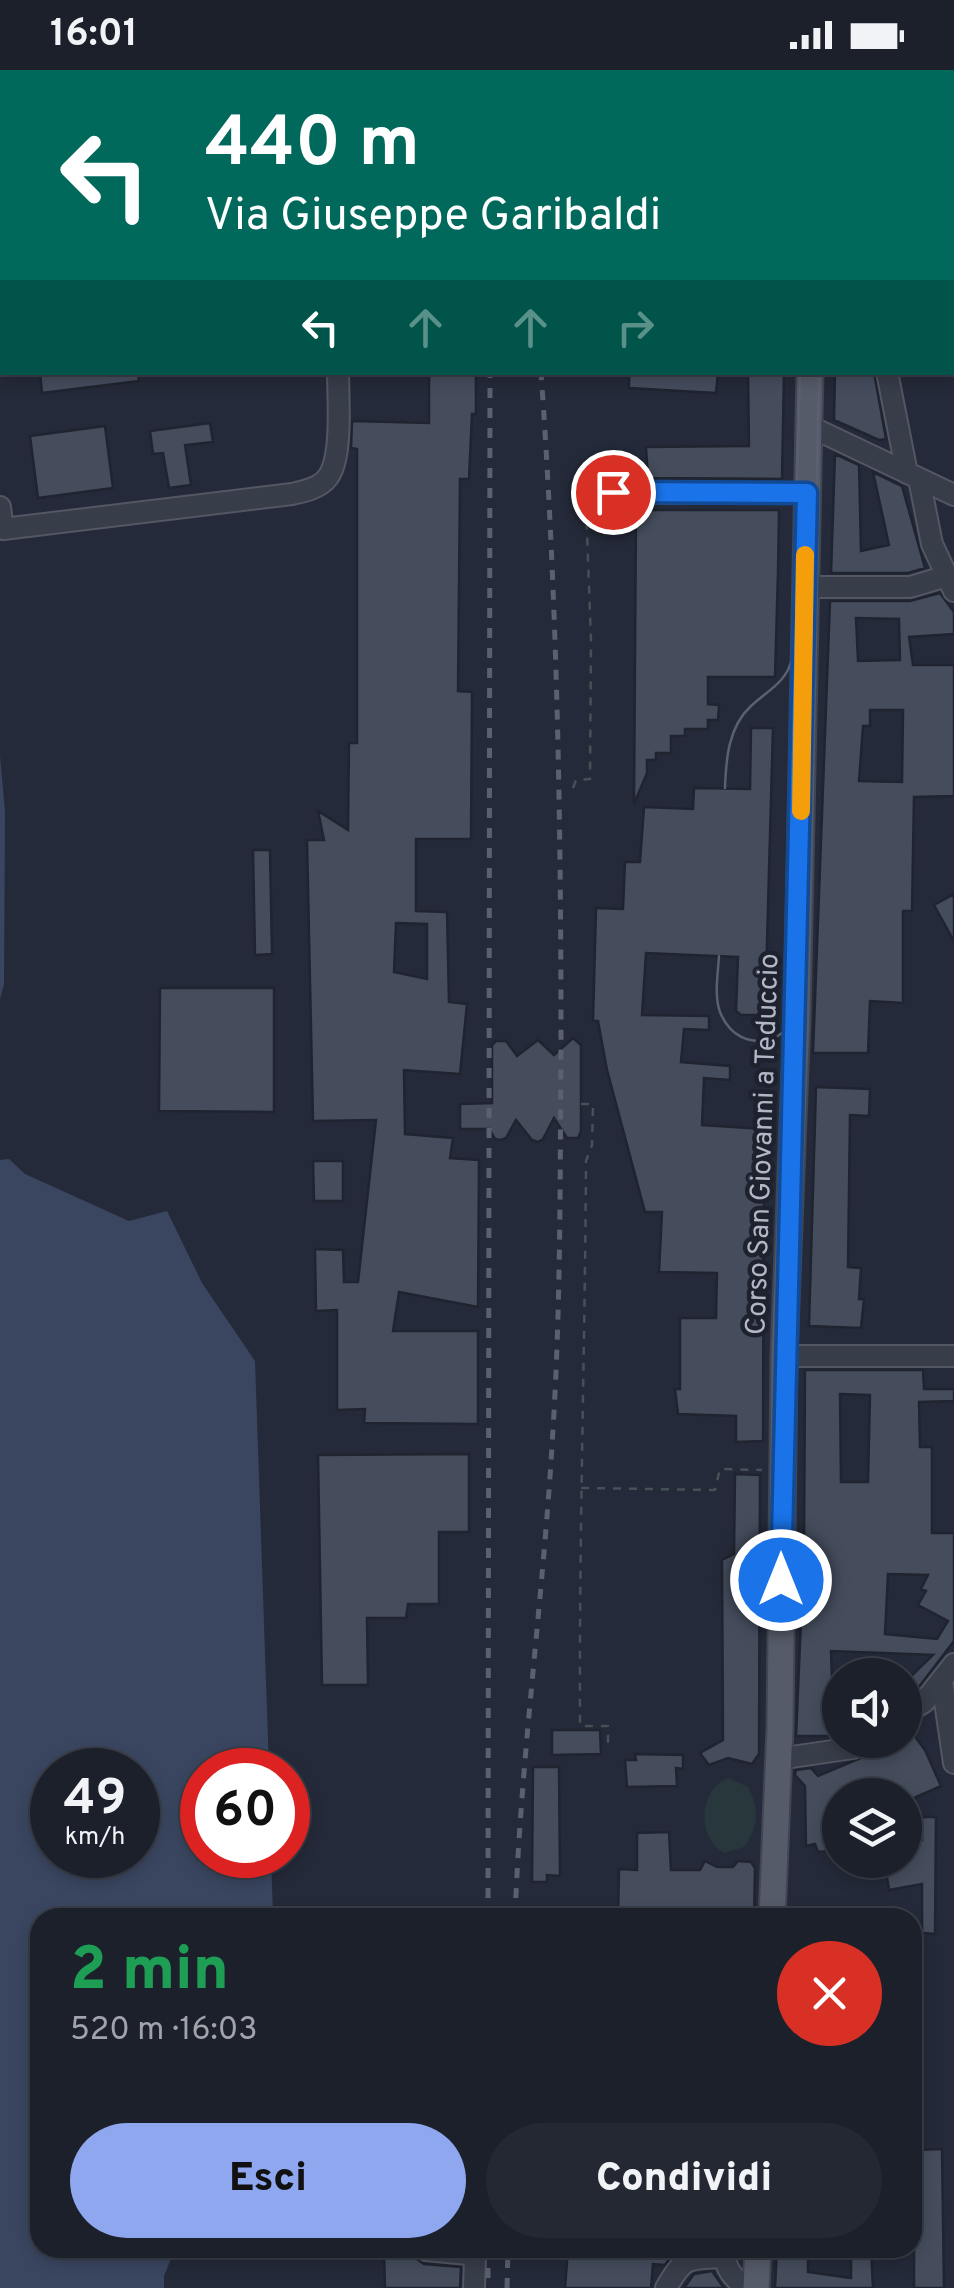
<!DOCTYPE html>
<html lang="it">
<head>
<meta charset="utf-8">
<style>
  :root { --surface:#1b202b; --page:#242833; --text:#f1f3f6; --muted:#a0a3a9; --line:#393e47; --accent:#8ea7ef }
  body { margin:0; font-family:Overpass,sans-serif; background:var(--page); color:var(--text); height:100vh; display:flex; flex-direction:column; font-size:38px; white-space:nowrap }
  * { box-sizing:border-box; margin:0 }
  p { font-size:32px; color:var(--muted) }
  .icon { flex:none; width:55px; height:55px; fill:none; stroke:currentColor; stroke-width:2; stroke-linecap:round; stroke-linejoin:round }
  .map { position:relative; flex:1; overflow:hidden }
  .sheet { position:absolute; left:30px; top:1838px; width:892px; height:350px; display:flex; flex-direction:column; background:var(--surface); border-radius:30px; box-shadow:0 5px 15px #0003,0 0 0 2px var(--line) }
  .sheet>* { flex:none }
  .top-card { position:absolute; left:0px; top:0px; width:955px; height:305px; box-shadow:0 5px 15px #0003,0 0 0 2px var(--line); background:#00695c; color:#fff; overflow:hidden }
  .controls { position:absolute; left:822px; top:1588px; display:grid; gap:20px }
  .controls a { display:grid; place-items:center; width:100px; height:100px; border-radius:50%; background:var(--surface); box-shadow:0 5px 15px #0003,0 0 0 2px var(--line); font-size:50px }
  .speed { position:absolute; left:30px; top:1678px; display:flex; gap:20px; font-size:50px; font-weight:700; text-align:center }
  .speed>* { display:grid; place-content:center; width:130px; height:130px; border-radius:50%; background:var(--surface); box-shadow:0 5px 15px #0003,0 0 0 2px var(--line); line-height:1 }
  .speed small { font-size:25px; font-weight:400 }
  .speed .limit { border:15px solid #d22; background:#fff; color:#111 }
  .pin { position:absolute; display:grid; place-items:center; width:85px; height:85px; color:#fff; margin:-42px; border:5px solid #fff; border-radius:50%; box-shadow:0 2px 10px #0007 }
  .me { position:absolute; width:110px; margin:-55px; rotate:0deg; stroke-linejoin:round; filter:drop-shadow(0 0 8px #0008) }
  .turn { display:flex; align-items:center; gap:35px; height:210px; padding:0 40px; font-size:45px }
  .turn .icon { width:130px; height:130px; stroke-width:2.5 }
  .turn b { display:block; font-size:70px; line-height:85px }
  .lanes { display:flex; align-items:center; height:95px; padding:0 40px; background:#0003; justify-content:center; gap:50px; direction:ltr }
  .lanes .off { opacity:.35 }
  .round { display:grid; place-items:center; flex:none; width:105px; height:105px; border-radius:52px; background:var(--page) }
  .head { display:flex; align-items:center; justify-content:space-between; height:170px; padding:0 40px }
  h1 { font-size:60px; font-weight:800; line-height:75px; color:#1e9e55 }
  .button { display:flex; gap:20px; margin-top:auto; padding:20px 40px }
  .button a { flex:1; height:115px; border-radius:60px; background:var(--accent); color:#111; font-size:40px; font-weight:800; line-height:115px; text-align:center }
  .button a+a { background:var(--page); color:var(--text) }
  .status { display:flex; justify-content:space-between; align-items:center; height:70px; padding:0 50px; background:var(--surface); direction:ltr }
  .status svg { height:28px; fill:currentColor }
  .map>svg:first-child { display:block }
</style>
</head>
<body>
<div class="status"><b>16:01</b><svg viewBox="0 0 49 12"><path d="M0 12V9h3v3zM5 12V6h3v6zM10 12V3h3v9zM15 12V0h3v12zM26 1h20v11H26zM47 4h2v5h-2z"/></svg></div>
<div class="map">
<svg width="954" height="2218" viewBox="0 0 954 2218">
  <rect width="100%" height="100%" fill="#242a39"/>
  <!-- green -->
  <path fill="#27373b" d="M729 1708 748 1717C760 1739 758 1758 744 1777L724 1783C696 1768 698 1718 729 1708Z"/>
  <!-- water -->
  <path fill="#3a4660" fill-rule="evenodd" d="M0 686 5 742 4 914 0 929Z
    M9 1089 25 1104 129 1151 167 1141 202 1213 255 1291 269 1700H202V1785H271L273 1847 40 1848V2178H187L174 2181 164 2206V2218H0V1090ZM52 1700H138V1785H52Z"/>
  <!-- building -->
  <path fill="#454d5d" stroke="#1f2430" stroke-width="2.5" fill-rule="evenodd" d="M40 302H138L139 311 42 323Z
    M429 302H476V344H472L469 409H460L458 621 472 622 471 769H416V841L447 842 449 932 467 934 460 1004 404 1000 405 1064 453 1068 450 1088 479 1090 478 1237 399 1222 393 1261H478V1354L364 1353 365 1339 337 1340V1240L316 1241 315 1179 343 1180 344 1212H358L376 1050 313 1051 307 770H324L318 741 348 760 349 673H357V379L351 378 352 351 429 353ZM396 853 427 854V909L394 902Z
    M629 302H718L716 323 629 318Z
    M748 302H784L782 409 648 408 646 377 749 376Z
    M835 302H874L886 369 879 370 834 350Z
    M210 353 213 372 185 375 191 415 169 418 163 383 153 384 150 361Z
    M105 356 113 418 38 428 30 366Z
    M835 384 859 395 861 481 889 475 873 402 902 416 925 498 908 503H831Z
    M636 440H779L778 502 775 607H708V634L719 635 718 650H708V659H685V666H671V683H656V690H647V703L634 734Z
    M940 523 954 542V564L909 567 913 595H954V726L914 727 912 841H903V933L870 931 868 983H813L830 531H910ZM856 548 899 549 900 590 858 591ZM870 640H903L902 712 859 711 863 656H870Z
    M751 658H773L765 945H741L736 941 738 887 646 883 642 945 709 946V960L684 959 681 992 730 996V1010L704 1008 702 1055 764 1059 763 1371 736 1372V1346L678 1344 675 1319H680V1248H716L717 1203 659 1202 662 1142H645L607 1000 598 951H593L596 838 623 839 625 792H640L644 737 693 739 694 718 750 719Z
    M253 780H270L272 884 255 885Z
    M954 824V871L934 835Z
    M160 918H274V1042L159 1041Z
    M573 968 581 975V1061L578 1068H567L554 1048 543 1069 538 1072 532 1070 516 1050 506 1068 501 1070 495 1069 489 1059H460V1034L492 1033V975L496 971H506L517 986 538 970 554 985Z
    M816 1017 870 1019 869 1046 850 1045 848 1197 861 1198 859 1229H864L861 1258 809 1256Z
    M313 1091H343V1131H314Z
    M805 1300H923L924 1319H954V1331L919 1332 920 1377H932V1463H954V1571L915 1622 905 1628V1612L933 1585 831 1581 832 1610H837V1630L840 1631V1666H796L804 1481ZM840 1324 870 1325 868 1412H841ZM888 1504 928 1505 921 1519 926 1521 918 1535 948 1551 937 1569 885 1564Z
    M469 1384V1462H439V1534H408L406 1548H367L368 1615H322L318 1385Z
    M735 1404 760 1405 759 1684 752 1694 728 1688 709 1695 700 1683 723 1670 722 1490 734 1484Z
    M908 1657 925 1680 941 1716 905 1732V1725H840V1780L818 1782 815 1774 806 1776 805 1716 795 1705 796 1700 811 1698 818 1706 875 1682 883 1670H905V1658Z
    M552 1660H600L601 1684 552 1685Z
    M635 1684 683 1685V1699L676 1698 677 1716 627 1717 625 1690H636Z
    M533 1697H559L560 1806 547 1805V1812H532Z
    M922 1747H936L935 1864 922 1863V1814L889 1820 884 1790H905V1773L922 1770Z
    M669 1762 671 1800H700L705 1791 717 1797H733L738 1791 751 1792 755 1798 754 1848H692V1841L657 1842V1848H618L619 1799 637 1800V1763Z
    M942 2079 944 2218H914V2080Z
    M568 2178 671 2182V2187L665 2195 653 2194 651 2218H565Z
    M777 2178H808V2202L851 2208V2178H871L873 2218H775Z
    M412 2181 414 2187 424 2194 461 2197 460 2218H385L384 2182Z
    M712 2201 724 2218H684L694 2204Z"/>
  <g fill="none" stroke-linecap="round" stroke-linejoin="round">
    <defs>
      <path id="minor" d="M362 0 363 2
        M340 2V0
        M848 2V0
        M887 302 907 403
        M809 356 954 425
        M919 409 932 474 954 521
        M613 423H807
        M0 437 3 459 292 424C305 421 320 418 328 407 343 387 338 327 338 302
        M805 517H910L947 506
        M784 1286H954
        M942 1611 954 1693
        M905 1644 924 1632 954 1594
        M778 1689 853 1678 869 1670
        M426 2178V2180L468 2184 475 2189 474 2218
        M725 2178C723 2197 733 2211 751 2218
        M666 2218C685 2185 688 2189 724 2187"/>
      <path id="major" d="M828 2 829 0
        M772 1848 780 1657 784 1286 797 946 810 302
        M756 2218 758 2178"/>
    </defs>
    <!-- minor casing -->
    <use href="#minor" stroke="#535764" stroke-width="24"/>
    <!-- major casing -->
    <use href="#major" stroke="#414652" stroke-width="29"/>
    <!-- path -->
    <path stroke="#445257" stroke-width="2.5" stroke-dasharray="8 8" stroke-linecap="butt" d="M573 718 576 710 590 709 591 570 586 435 598 429
      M581 1034H593L592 1075 586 1091C585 1279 579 1467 580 1656H608V1681
      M581 1418 715 1420 720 1399 762 1400"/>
    <!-- minor -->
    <use href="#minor" stroke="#373d49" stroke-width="20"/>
    <!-- major -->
    <use href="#major" stroke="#555b69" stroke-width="25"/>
    <!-- tram -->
    <path stroke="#5a6070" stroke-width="2.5" d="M821 2V0
      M725 718C726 690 728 657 751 636 768 620 786 613 792 589L800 302
      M719 886C718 903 714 926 720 942 740 992 802 972 806 920L819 302"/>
    <!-- rail -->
    <path stroke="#5a6070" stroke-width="5" stroke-dasharray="10 10" stroke-linecap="butt" d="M520 0V2
      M491 2V0
      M488 1848 490 302
      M515 1848C521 1684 544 1522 553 1359 561 1230 560 1100 561 971 561 747 557 526 541 302
      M488 2178V2218
      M507 2218 508 2178"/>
  </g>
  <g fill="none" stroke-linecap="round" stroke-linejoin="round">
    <defs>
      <path id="route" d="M613 422 807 423 781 1510"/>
    </defs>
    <!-- route casing -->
    <use href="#route" stroke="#114b97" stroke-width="25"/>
    <!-- route -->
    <use href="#route" stroke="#1a73e8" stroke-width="18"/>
    <!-- slow -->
    <path stroke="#f59e0b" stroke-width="18" d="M801 741 805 485"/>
  </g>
  <g text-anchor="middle" stroke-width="9" stroke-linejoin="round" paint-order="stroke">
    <!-- street labels -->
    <g font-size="28" fill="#b3b7c5" stroke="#1d222e">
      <text transform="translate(761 1074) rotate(-88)" y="10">Corso San Giovanni a Teduccio</text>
    </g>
  </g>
</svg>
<div class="controls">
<a><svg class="icon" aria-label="sound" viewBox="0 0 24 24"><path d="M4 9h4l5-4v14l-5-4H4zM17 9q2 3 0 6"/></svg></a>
<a><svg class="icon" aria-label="layers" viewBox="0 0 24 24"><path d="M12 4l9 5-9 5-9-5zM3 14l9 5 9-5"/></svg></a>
</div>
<div class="speed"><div>49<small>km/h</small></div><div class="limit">60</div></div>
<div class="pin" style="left:613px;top:422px;background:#d93025"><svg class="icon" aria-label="arrive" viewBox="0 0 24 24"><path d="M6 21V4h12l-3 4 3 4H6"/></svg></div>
<svg class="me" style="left:781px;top:1510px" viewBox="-20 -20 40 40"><circle r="17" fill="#1a73e8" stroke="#fff" stroke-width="3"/><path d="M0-11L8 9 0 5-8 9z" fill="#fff"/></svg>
<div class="top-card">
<div class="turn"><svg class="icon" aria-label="left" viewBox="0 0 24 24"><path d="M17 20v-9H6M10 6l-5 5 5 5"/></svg><div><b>440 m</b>Via Giuseppe Garibaldi</div></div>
<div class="lanes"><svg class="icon" aria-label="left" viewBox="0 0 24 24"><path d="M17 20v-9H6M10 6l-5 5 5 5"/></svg><svg class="icon off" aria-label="ahead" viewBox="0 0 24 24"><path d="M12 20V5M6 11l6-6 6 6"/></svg><svg class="icon off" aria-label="ahead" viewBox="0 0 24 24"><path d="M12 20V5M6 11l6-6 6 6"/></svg><svg class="icon off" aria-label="right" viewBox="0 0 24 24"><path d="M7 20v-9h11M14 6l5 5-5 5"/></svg></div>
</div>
<section class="sheet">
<div class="head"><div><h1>2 min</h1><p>520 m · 16:03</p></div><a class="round" style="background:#d93025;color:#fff"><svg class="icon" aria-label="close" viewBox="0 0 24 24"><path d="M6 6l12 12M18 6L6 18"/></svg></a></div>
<div class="button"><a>Esci</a><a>Condividi</a></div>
</section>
</div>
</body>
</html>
